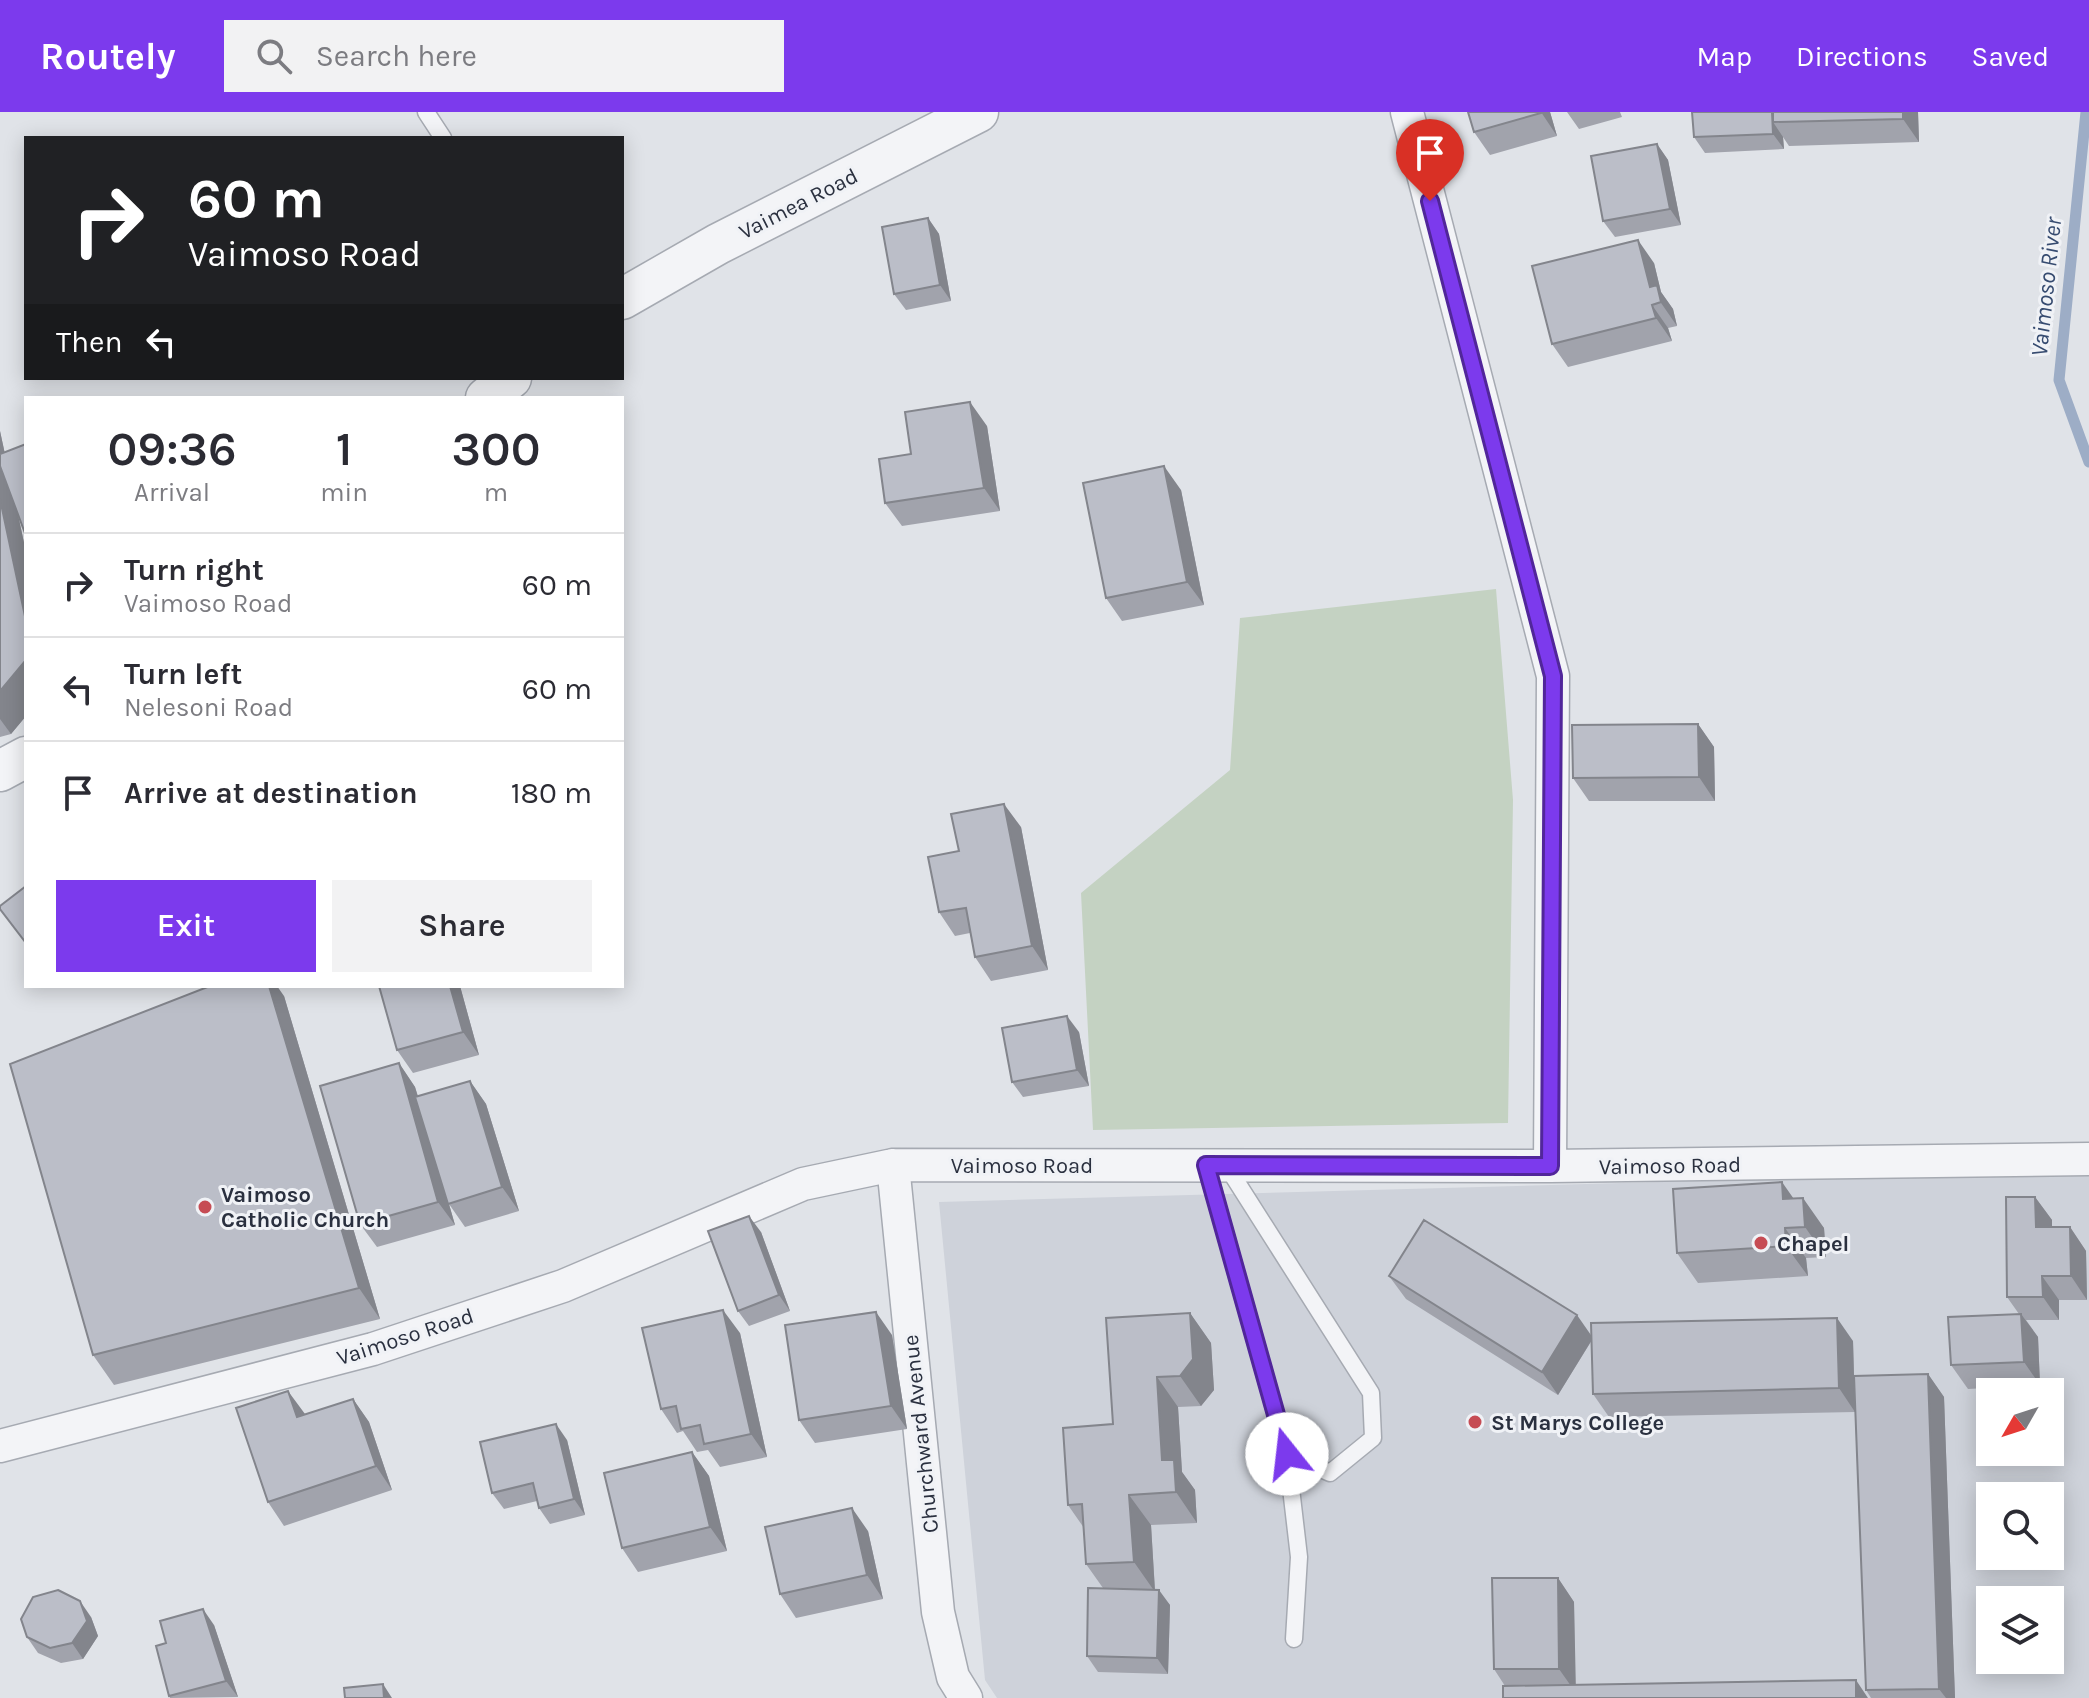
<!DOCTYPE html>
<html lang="en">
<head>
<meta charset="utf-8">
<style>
  :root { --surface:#fff; --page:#f2f2f3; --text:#2b2b33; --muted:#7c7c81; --line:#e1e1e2; --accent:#7c3aed }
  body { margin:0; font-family:Karla,sans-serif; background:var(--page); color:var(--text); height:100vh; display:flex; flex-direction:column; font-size:30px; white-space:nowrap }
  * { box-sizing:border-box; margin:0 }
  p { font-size:26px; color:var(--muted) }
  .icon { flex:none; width:44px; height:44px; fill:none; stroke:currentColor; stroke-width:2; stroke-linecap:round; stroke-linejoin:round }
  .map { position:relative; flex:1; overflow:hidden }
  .panel { position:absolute; left:24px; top:284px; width:600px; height:592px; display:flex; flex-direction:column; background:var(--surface); border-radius:0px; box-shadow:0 4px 20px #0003 }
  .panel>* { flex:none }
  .hud { position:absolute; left:24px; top:24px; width:600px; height:244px; border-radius:0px; box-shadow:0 4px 20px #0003; background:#202124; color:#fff; overflow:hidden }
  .needle { width:52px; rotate:231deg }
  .buttons { position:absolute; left:1976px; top:1266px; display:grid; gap:16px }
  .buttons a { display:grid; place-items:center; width:88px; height:88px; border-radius:0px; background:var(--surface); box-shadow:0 4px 20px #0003; font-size:40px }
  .pin { position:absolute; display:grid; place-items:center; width:68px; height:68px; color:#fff; margin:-82px -34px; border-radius:50% 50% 50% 0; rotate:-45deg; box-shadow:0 0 8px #0007 }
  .pin .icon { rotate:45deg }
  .me { position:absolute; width:88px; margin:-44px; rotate:344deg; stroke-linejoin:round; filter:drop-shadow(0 0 6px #0008) }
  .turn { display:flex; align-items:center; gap:28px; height:168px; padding:0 32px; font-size:36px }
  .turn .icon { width:104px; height:104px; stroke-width:2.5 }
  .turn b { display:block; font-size:56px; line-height:68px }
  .then { display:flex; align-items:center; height:76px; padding:0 32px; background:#0003; gap:16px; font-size:30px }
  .eta { display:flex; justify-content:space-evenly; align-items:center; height:136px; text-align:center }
  .eta b { font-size:48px; font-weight:600; line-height:56px }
  .button { display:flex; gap:16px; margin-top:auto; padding:16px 32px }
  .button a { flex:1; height:92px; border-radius:0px; background:var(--accent); color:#fff; font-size:32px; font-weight:600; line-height:92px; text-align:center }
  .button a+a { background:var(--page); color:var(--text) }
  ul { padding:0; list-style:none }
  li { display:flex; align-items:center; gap:24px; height:104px; padding:0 32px; border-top:2px solid var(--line) }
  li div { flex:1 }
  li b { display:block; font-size:30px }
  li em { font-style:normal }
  header { display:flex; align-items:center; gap:48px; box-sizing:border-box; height:112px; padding:0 40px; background:var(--accent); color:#fff }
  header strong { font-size:38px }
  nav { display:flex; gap:44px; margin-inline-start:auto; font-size:28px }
  .search { width:560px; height:72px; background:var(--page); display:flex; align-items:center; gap:20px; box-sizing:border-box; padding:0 28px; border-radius:0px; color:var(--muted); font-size:30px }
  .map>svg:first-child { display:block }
</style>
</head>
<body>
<header>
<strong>Routely</strong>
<div class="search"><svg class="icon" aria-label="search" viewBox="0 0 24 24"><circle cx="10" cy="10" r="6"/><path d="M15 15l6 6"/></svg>Search here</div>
<nav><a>Map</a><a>Directions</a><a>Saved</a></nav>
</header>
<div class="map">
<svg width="2089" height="1586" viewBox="0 0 2089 1586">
  <rect width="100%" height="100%" fill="#e0e3e8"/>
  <!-- built -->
  <path fill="#ced2da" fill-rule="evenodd" d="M2089 1058V1586H997L985 1568 939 1090ZM1990 1280H2050V1340H1990ZM1990 1384H2050V1444H1990ZM1990 1488H2050V1548H1990Z"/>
  <!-- green -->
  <path fill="#c4d2c2" d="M1496 477 1513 688 1508 1011 1093 1018 1081 781 1230 658 1240 506Z"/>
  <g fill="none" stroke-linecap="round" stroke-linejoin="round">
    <!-- stream -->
    <path stroke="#9dadc6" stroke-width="11" d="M2086 0 2059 268 2089 350"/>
    <defs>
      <path id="service" d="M426 0 443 26
        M1206 1053 1287 1342 1330 1361 1373 1326 1371 1281 1226 1053
        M1287 1342 1299 1445 1294 1527"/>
      <path id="minor" d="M1407 0 1553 564 1550 1054
        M893 1053 938 1500 953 1565 966 1586
        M0 1334 373 1237 563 1174 803 1072 893 1053 1550 1054 2089 1047"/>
      <path id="tertiary" d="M622 187 718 132 978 0
        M486 286 511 266
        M0 659 26 645"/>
    </defs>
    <!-- service casing -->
    <use href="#service" stroke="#a6aab2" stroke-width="19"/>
    <!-- minor casing -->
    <use href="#minor" stroke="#a6aab2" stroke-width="35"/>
    <!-- tertiary casing -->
    <use href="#tertiary" stroke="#a6aab2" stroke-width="43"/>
    <!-- service -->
    <use href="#service" stroke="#f3f4f7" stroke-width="16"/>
    <!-- minor -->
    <use href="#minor" stroke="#f3f4f7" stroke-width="32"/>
    <!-- tertiary -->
    <use href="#tertiary" stroke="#f3f4f7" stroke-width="40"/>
  </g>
  <!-- wall -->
  <path fill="#a1a3ac" d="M1468 0H1550L1557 24 1490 43 1474 20Z
    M1567 0H1620L1622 5 1579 17Z
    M1692 0H1918L1919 30 1789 34 1783 25 1784 37 1705 41 1694 25Z
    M1657 32 1668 48 1681 113 1615 125 1603 109Z
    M928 106 939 122 951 189 906 198 894 182Z
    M1654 151 1661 180 1673 197 1677 214 1668 216 1672 229 1568 255 1552 232Z
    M987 314 1000 399 902 414 885 391 911 342Z
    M0 319 26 440V604L11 622 0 625Z
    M1181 378 1204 493 1122 509 1106 486Z
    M1698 612 1714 635 1715 689H1589L1573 666Z
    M1021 715 1048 858 991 869 975 845 970 821 955 824 939 800Z
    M379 874H460L479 943 413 961 397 938Z
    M284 884 380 1207 114 1273 93 1243Z
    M1079 920 1089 974 1023 985 1012 970Z
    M399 951 415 975 418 984 470 969 486 992 519 1099 465 1115 449 1092 455 1113 377 1135 360 1112Z
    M2035 1085 2052 1108V1115H2070L2086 1139 2087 1188H2059V1208H2026L2038 1225 2040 1273 1968 1277 1951 1253 2019 1202 2007 1185Z
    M1793 1086 1824 1116 1826 1145 1806 1146 1808 1164 1698 1171 1677 1141Z
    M761 1120 790 1199 749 1214 738 1199Z
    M1389 1164 1592 1224 1853 1229 1854 1264 1928 1262 1944 1285 1955 1586H1871L1866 1578 1855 1300 1609 1305 1593 1282 1592 1228 1558 1283 1406 1187Z
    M1190 1201 1211 1231 1214 1278 1201 1294 1178 1295 1182 1360 1195 1378 1197 1411 1151 1413 1155 1478 1170 1493 1168 1562 1098 1560 1087 1544 1103 1476 1086 1452 1084 1416 1068 1393 1113 1312Z
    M740 1221 767 1345 720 1355 708 1338 697 1340 683 1319 677 1321 661 1297Z
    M892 1223 907 1317 815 1331 799 1308Z
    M353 1287 369 1310 392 1378 284 1414 268 1390 305 1303Z
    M567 1328 585 1403 550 1412 539 1396 537 1389 504 1397 492 1381Z
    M692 1340 709 1364 727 1439 638 1460 622 1436Z
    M868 1419 883 1487 796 1506 780 1482Z
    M1558 1466 1574 1490 1575 1573 1505 1574 1494 1557Z
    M91 1505 98 1524 83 1547 61 1551 38 1541 27 1525Z
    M214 1513 238 1585 170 1586 169 1584 166 1531Z"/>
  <!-- shaded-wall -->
  <path fill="#83858c" d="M1541 0H1550L1557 24Z
    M1772 0 1773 10 1783 25 1784 37 1773 22Z
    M1903 0H1918L1919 30 1903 7Z
    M1657 32 1668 48 1681 113 1670 97Z
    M928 106 939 122 951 189 940 173Z
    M1638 128 1654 151 1661 180 1673 197 1677 214 1650 175Z
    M1652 193 1668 216 1672 229 1656 206Z
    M970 290 987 314 1000 399 984 376Z
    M0 319 26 440V509L0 387Z
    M1164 354 1181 378 1204 493 1187 470Z
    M26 548V604L11 622 0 607V579Z
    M1698 612 1714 635 1715 689 1699 665Z
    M1004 692 1021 715 1048 858 1032 834Z
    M269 874H277L284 884 380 1207 359 1176Z
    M450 874H460L479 943 463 920Z
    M1067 904 1079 920 1089 974 1077 958Z
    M399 951 415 975 455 1113 438 1090Z
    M470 969 486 992 519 1099 502 1075Z
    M1782 1070 1803 1100 1783 1087Z
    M2035 1085 2052 1108V1139L2036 1115Z
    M1803 1086 1824 1116 1826 1145 1805 1115Z
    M749 1104 761 1120 790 1199 779 1183Z
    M2070 1115 2086 1139 2087 1188 2071 1164Z
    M1785 1116 1806 1146 1808 1164 1786 1134Z
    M2042 1164 2059 1188V1208L2043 1185Z
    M723 1198 740 1221 767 1345 751 1322Z
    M876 1200 892 1223 907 1317 891 1294Z
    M1190 1201 1211 1231 1214 1278 1201 1294 1180 1264Z
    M2021 1202 2038 1225 2040 1273 2024 1250Z
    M1577 1203 1593 1226 1558 1283 1542 1260Z
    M1837 1206 1853 1229 1855 1300 1839 1276Z
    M1928 1262 1944 1285 1955 1586H1946L1939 1577Z
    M1157 1265 1178 1295 1182 1360 1195 1378 1197 1411 1176 1380 1162 1348Z
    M288 1279 305 1302 297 1305Z
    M353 1287 369 1310 392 1378 376 1354Z
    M556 1312 567 1328 585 1403 574 1387Z
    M692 1340 709 1364 727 1439 710 1415Z
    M1129 1383 1151 1413 1155 1480 1134 1450Z
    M852 1396 868 1419 883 1487 867 1463Z
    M1558 1466 1574 1490 1576 1581 1559 1557Z
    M1159 1478 1170 1493 1168 1562 1157 1546Z
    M80 1489 91 1505 98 1524 83 1547 72 1531Z
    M203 1497 214 1513 238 1585 226 1569Z
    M1856 1568 1868 1586H1856Z
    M383 1572 392 1586H384Z"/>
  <!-- building -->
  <path fill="#bbbec8" stroke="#83858c" stroke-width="2" d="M1468 0H1541V1L1474 20Z
    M1692 0H1772L1773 22 1694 25Z
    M1773 0H1903V7L1773 10Z
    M1657 32 1670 97 1603 109 1591 44Z
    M928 106 940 173 894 182 882 115Z
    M1638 128 1650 175 1657 173 1661 190 1652 193 1656 206 1552 232 1532 154Z
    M970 290 984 376 885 391 879 347 911 342 905 300Z
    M26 332V424L0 354V342Z
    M1164 354 1187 470 1106 486 1083 371Z
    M0 387 26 509V548L0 579Z
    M1698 612 1699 665 1573 666 1572 613Z
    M1004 692 1032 834 975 845 966 796 939 800 928 745 959 739 951 702Z
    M26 774V831L0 797V794Z
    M210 874H269L359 1176 93 1243 10 952Z
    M379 874H450L463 920 397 938Z
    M1067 904 1077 958 1012 970 1002 916Z
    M399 951 438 1090 360 1112 320 974Z
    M470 969 502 1075 448 1092 415 985Z
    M1782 1070 1783 1087 1803 1086 1805 1115 1785 1116 1786 1134 1677 1141 1673 1077Z
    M2006 1085H2035L2036 1115H2070L2071 1164H2042L2043 1185H2007Z
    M749 1104 779 1183 738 1199 708 1119Z
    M1424 1108 1577 1203 1542 1260 1389 1164Z
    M723 1198 751 1322 704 1332 700 1313 681 1317 676 1294 661 1297 642 1216Z
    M876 1200 891 1294 799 1308 785 1213Z
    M1190 1201 1193 1247 1180 1264 1157 1265 1162 1348H1174L1176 1380 1129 1383 1134 1450 1086 1452 1082 1392 1068 1393 1063 1316 1113 1312 1106 1206Z
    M2021 1202 2024 1250 1951 1253 1948 1205Z
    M1837 1206 1839 1276 1593 1282 1591 1211Z
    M1928 1262 1939 1577 1866 1578 1854 1264Z
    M288 1279 297 1305 353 1287 376 1354 268 1390 236 1296Z
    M556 1312 574 1387 539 1396 533 1371 492 1381 480 1330Z
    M692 1340 710 1415 622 1436 604 1361Z
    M852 1396 867 1463 780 1482 765 1415Z
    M1492 1466H1558L1559 1557H1494Z
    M1088 1476 1159 1478 1157 1546 1087 1544Z
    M58 1478 80 1489 87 1509 72 1531 50 1536 27 1525 21 1507 33 1485Z
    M203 1497 226 1569 169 1584 156 1534 166 1531 160 1509Z
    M1856 1568V1586H1503V1574Z
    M383 1572 384 1586H345L344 1576Z"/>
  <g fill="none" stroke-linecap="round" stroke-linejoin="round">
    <defs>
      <path id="route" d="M1287 1342 1206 1053 1550 1054 1553 564 1430 89"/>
    </defs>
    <!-- route casing -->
    <use href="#route" stroke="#51269a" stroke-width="20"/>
    <!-- route -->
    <use href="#route" stroke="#7c3aed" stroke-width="14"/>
  </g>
  <!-- markers -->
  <g fill="#c64c54" stroke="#f0f2f6" stroke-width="3">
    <circle cx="205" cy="1095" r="8"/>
    <circle cx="1761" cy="1131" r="8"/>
    <circle cx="1475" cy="1310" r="8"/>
  </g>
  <g text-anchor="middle" stroke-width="6" stroke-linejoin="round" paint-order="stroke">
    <!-- street labels -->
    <g font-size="22" fill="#2a303f" stroke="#f0f2f6">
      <text transform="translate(798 91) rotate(-27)" y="8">Vaimea Road</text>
      <text x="1022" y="1061">Vaimoso Road</text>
      <text transform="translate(1670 1053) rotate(-1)" y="8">Vaimoso Road</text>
      <text transform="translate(405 1224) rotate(-18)" y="8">Vaimoso Road</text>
      <text transform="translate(920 1322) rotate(-96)" y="8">Churchward Avenue</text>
    </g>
    <!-- poi labels -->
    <g font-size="22" font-weight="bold" fill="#2a303f" stroke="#f0f2f6" text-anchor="start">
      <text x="221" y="1090">Vaimoso<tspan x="221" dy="25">Catholic Church</tspan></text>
      <text x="1777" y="1139">Chapel</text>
      <text x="1491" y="1318">St Marys College</text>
    </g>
    <!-- water labels -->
    <g font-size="24" font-style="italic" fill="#364b70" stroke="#f0f2f6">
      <text transform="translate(2046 175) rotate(-84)" y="8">Vaimoso River</text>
    </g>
  </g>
</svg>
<div class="buttons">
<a><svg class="needle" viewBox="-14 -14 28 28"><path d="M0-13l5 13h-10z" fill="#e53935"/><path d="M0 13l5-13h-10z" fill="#7c7c81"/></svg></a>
<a><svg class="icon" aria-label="search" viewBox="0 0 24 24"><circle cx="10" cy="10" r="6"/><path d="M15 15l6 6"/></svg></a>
<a><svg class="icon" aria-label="layers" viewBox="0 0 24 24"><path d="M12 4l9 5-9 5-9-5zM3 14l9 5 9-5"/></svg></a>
</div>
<div class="pin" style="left:1430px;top:89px;background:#d93025"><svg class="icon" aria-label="arrive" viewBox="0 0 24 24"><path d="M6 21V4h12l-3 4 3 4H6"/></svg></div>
<svg class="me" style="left:1287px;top:1342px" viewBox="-20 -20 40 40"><circle r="19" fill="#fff"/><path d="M0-13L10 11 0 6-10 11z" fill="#7c3aed"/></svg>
<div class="hud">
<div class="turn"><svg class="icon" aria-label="right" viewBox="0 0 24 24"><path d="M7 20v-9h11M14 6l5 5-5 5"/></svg><div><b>60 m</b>Vaimoso Road</div></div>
<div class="then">Then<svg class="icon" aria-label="left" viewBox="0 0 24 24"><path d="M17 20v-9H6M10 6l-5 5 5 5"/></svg></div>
</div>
<section class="panel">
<div class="eta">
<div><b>09:36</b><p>Arrival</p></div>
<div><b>1</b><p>min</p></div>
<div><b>300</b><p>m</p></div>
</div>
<ul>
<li><svg class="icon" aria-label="right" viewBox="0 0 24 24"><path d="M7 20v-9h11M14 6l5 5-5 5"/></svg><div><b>Turn right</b><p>Vaimoso Road</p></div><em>60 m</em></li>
<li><svg class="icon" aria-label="left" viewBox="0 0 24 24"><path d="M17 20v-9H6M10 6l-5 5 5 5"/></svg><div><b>Turn left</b><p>Nelesoni Road</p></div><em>60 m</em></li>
<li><svg class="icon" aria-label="arrive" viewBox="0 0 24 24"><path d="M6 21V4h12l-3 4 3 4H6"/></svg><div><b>Arrive at destination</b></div><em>180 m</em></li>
</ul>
<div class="button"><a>Exit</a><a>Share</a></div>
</section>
</div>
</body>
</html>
